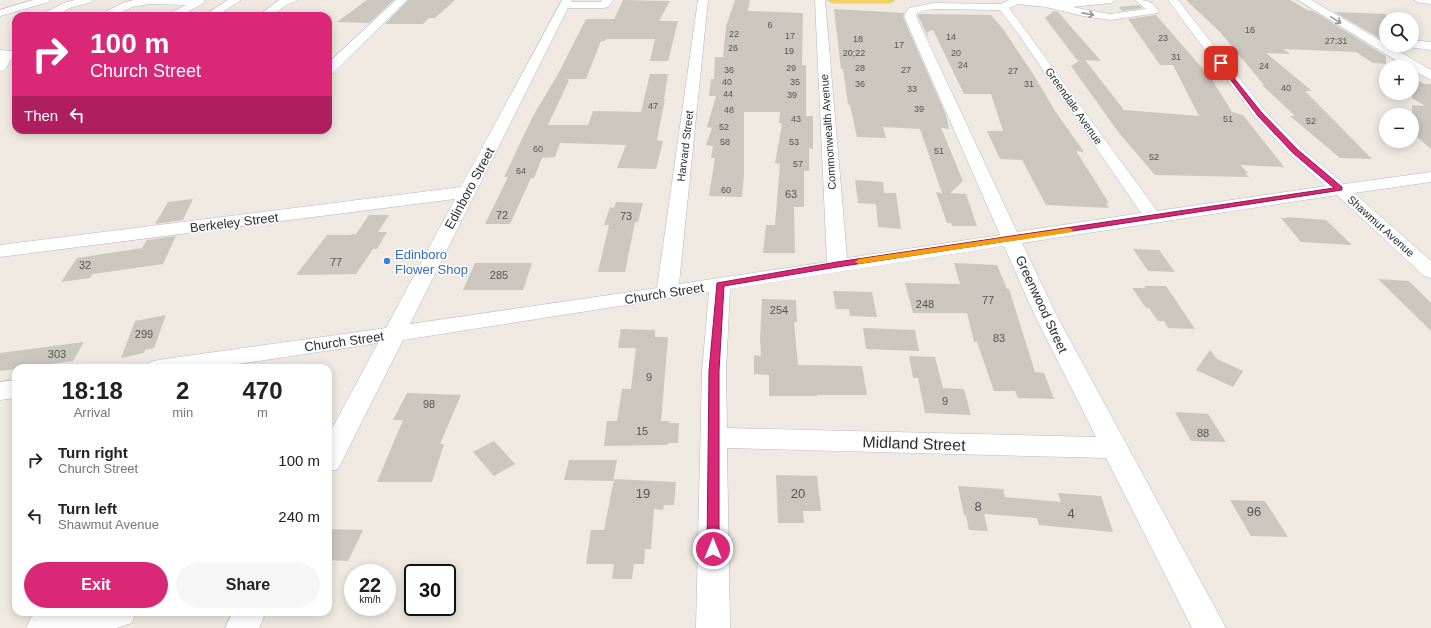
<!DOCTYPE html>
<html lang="en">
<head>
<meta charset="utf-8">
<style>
  :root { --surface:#fff; --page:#f6f6f6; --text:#222; --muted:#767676; --accent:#db2777 }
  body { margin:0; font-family:Helvetica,sans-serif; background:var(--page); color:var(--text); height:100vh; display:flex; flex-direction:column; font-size:15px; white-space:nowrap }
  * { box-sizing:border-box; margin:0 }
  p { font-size:13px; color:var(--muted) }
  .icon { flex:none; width:22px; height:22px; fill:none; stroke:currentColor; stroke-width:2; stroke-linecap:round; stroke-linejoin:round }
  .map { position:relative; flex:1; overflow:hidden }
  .details { position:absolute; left:12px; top:364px; width:320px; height:252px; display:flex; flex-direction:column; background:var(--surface); border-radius:12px; box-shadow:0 2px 10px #0003 }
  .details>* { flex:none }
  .hud { position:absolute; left:12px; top:12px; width:320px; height:122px; border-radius:12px; box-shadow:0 2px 10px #0003; background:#db2777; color:#fff; overflow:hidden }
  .controls { position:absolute; left:1379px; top:12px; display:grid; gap:8px }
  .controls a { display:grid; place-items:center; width:40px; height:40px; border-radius:50%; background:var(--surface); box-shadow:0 2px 10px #0003; font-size:20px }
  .speed { position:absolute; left:344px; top:564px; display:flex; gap:8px; font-size:20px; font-weight:700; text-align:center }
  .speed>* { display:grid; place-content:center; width:52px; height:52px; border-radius:50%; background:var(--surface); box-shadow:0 2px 10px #0003; line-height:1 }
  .speed small { font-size:10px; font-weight:400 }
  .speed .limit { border:2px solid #111; border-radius:6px; background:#fff; color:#111 }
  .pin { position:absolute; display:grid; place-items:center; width:34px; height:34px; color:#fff; margin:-17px; border-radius:8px; box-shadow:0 2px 6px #0006 }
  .me { position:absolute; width:44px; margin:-22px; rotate:0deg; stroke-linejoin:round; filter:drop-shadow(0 0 3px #0008) }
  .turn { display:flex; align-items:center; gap:14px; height:84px; padding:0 12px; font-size:18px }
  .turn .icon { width:52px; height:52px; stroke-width:2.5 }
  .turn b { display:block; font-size:28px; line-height:34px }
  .then { display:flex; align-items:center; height:38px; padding:0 12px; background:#0003; gap:8px; font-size:15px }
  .eta { display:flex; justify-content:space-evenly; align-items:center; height:68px; text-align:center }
  .eta b { font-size:24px; font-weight:700; line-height:28px }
  .action { display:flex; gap:8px; margin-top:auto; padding:8px 12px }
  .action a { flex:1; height:46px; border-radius:24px; background:var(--accent); color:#fff; font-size:16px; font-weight:700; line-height:46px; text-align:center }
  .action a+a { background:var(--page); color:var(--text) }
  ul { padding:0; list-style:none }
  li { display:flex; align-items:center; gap:12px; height:56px; padding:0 12px }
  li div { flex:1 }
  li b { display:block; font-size:15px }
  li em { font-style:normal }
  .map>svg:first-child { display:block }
</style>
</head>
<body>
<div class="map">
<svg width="1431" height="628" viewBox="0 0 1431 628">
  <rect width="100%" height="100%" fill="#efe9e1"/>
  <!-- building -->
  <path fill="#cbc7bf" d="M367 0H394L369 23 337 22Z
    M408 0H455L435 18H429L423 24H385Z
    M623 0 670 1 659 21H678L668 61H650L655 39H606L605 41H601L586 79H566L569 80 548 125H588L593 111 641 112 650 74H668L664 99H665L657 140 663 141 656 169 617 168 626 145 560 143 555 157 542 158 534 178H531L510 224H485L508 177H504L533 116 558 74 586 19H614Z
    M735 0H750L748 11 803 13 802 65H806V116H813V149L809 148V171H804V207H794L795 253H763L766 225H775L780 164 775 163 782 124 779 123 780 112H744V174L742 197 709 196 715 158H711L713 146 706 145 712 128 707 127 716 96H709L711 79H714L715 57H723L726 26Z
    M1186 0H1290L1307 10 1313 11 1386 56V64L1373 63 1356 52 1283 49 1290 54 1266 53 1312 91H1305L1372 159 1340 158 1290 116H1295L1262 85H1264L1219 31Z
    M1139 5 1142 8 1122 11 1119 7Z
    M834 9 904 13 903 17 946 115 949 129 941 128 963 181 950 193 966 194 977 226H952L951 223H947L936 192 942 193 920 129 883 127 886 138 857 137 850 105 848 104 843 69H841Z
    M1054 11 1058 12 1101 61 1085 60 1124 110 1199 116 1173 65H1160L1128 19 1156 15 1211 78 1232 112 1243 115 1284 167 1240 165 1248 173H1245L1249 177 1155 175 1119 133 1071 66 1080 60H1077L1045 18Z
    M1334 12 1386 14V42Z
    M918 14 991 15 1003 29 1035 77 1055 111 1084 152 1076 151 1109 203H1106L1109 208 1046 205 1022 160 1000 159 987 131H1003L991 94H964L933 30 927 32 929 39 918 16Z
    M1412 77 1424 84H1431V149L1412 133V105L1425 106 1412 98Z
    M855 180 883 182 884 193H896L901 229 878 227 876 204 858 203Z
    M193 199 183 220 155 224 168 202Z
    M616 202 643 203 638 222H635L625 272H598L609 225H604L610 207 614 208Z
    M369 215H389L378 232H387L377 249H373L356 274 296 275 327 235H351L352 234H356Z
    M1286 217 1326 220 1352 245 1301 242 1281 218H1287Z
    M176 236 163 264 93 274 90 278 61 282 77 258 142 248 147 240Z
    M1133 249 1159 250 1175 272 1148 271Z
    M475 263H532L523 290H463Z
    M954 263 997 265 1007 289H1009L1035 372 1044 373 1054 399 1018 398 1015 391H994L977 342H974L967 313H913L905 283 960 284Z
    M1378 279 1409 281 1431 303V331Z
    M1144 286H1166L1195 329 1168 328 1164 321H1158L1149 308H1146L1132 288H1146Z
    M833 291 872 292 877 317 850 316 849 309H836Z
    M762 299 796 300 797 322H794L798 365 862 366 867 395H817V396H769V375L754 374V355L761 356 760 340Z
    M166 315 154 348 145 350 144 353 121 358 135 321Z
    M863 328 915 330 919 351 866 349Z
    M621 329 655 330V337H668L661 421H670L669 423H679L678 443H668V445L604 446 607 421H617L622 389H631L636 348H618Z
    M84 342 73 361 0 371V353Z
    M1210 350 1217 359 1243 371 1233 387 1196 370Z
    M909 356 935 357 943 388 964 389 971 415 925 413 918 378H913Z
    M407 393 461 395 440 444H444L432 482H377L403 420H393Z
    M1175 412 1208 414 1226 442 1191 441Z
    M494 441 515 464 494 476 473 452Z
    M569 460H617L613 481 564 480Z
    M776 475 817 476 821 511H803L804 523H778Z
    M614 479 676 482 674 505H664L663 510 654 509 651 549H645L644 564H634L632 579H612L614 564H586L591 530H604Z
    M958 486 1003 489 1005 497 1061 502 1058 493 1101 496 1113 532 1039 525 1037 518 984 514 988 531 969 530 966 515H964Z
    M1230 500 1265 501 1288 537 1251 536Z
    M328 529 363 530 348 561 328 560Z"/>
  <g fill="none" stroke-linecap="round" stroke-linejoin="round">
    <defs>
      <path id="minor" d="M33 0H50L49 2 0 16V10Z
        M75 0H93L92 2 72 7 55 16H40L42 14 64 3Z
        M134 0H204L205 2 181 16H166L168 14 186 5 149 4 132 7 114 16H99L101 14 125 2Z
        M228 0H241L217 16H203Z
        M279 0H296L295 2 288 4 271 16H258Z
        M396 0H407L333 73 328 74V63Z
        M562 0H572L571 2H601L602 0H613L608 7 604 8H568L410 324 657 288 698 0H708L679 284 827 262 815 0H825L847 258 1000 235 904 16 909 8 933 3 1001 4 1009 0H1116L1111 3 1072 7 1110 14 1146 9 1135 0C1147 0 1152 1 1159 11L1158 13 1110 20 1083 16 1046 7 1018 4 1009 8 1157 211 1326 186 1289 154 1255 117 1168 0H1178L1265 111 1301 148 1344 184 1431 172V182L1354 193 1431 261V278L1424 276 1337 195 1022 243 1057 316 1226 628H1192L1106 458 727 448 730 628H696L702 371 709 292 403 340 338 469 328 472V436L378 343 212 368H146L150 362 158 360 386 328 455 199 0 257V245L461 187ZM933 9 1000 10 1017 32 1141 213 1017 232 916 16 917 12ZM1004 246 1035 316 1096 437 727 428 726 371 730 289Z
        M1298 0H1311L1431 70V80L1412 70V67H1407Z
        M1414 0H1431V4L1419 3Z
        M1412 40 1431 42V50L1408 47 1407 45H1412Z
        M0 50 12 51 14 54 5 70 0 71Z
        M16 380V398L0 400V382Z
        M45 612H136L132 623 116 628H26L31 617Z
        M233 612H266L259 628H225Z"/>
      <path id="major" d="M828 0H895L890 3H833Z"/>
    </defs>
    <!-- minor casing -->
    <use href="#minor" stroke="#b4b7c1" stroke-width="1"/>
    <!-- major casing -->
    <use href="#major" stroke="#c9c9c9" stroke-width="1"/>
    <!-- minor -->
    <use href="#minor" fill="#fff" fill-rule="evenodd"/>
    <!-- major -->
    <use href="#major" fill="#f2d163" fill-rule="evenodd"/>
  </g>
  <!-- one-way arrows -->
  <defs><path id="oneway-shaft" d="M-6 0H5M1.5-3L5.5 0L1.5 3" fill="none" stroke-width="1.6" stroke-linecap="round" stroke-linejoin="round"/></defs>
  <g stroke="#969696">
    <use href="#oneway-shaft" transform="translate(1088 14) rotate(11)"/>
    <use href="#oneway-shaft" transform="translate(1336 20) rotate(31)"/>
  </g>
  <!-- route -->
  <path fill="#db2777" stroke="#8e194d" d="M1221 62 1262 113 1298 150 1342 187V190L837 267 724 286 719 371V549L718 553 713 554 709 553 707 549 709 371 717 283 837 262 1334 188 1293 153 1258 116 1218 63Z"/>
  <!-- slow -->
  <path fill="#f59e0b" d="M1069 228 1073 230 1072 232 859 264 855 262 859 259Z"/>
  <!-- markers -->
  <circle fill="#3f7fe0" stroke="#fff" stroke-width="1.5" cx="387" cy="261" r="4"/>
  <g text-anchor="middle" stroke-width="3" stroke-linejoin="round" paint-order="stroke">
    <!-- far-number labels -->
    <g font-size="9" fill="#555452">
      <text x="770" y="28">6</text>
      <text x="1250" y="33">16</text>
      <text x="734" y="37">22</text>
      <text x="790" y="39">17</text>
      <text x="951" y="40">14</text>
      <text x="1163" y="41">23</text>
      <text x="858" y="42">18</text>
      <text x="1336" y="44">27;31</text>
      <text x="899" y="48">17</text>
      <text x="733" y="51">26</text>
      <text x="789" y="54">19</text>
      <text x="854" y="56">20;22</text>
      <text x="956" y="56">20</text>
      <text x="1176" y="60">31</text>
      <text x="963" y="68">24</text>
      <text x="1264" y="69">24</text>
      <text x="791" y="71">29</text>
      <text x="860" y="71">28</text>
      <text x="729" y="73">36</text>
      <text x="906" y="73">27</text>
      <text x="1013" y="74">27</text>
      <text x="727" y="85">40</text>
      <text x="795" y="85">35</text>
      <text x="860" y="87">36</text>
      <text x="1029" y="87">31</text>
      <text x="1286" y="91">40</text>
      <text x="912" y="92">33</text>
      <text x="728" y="97">44</text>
      <text x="792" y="98">39</text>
      <text x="653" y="109">47</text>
      <text x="919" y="112">39</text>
      <text x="729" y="113">48</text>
      <text x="796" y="122">43</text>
      <text x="1228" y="122">51</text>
      <text x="1311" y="124">52</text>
      <text x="724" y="130">52</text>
      <text x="725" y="145">58</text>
      <text x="794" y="145">53</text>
      <text x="538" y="152">60</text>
      <text x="939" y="154">51</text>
      <text x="1154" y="160">52</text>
      <text x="798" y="167">57</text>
      <text x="521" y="174">64</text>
      <text x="726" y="193">60</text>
    </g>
    <!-- far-street labels -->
    <g font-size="11" fill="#2e2e2e" stroke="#fff">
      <text transform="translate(1074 106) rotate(55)" y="4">Greendale Avenue</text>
      <text transform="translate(828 132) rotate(-94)" y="4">Commonwealth Avenue</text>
      <text transform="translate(685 146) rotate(-83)" y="4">Harvard Street</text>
      <text transform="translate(1381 226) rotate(42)" y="4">Shawmut Avenue</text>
    </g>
    <!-- number labels -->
    <g font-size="11" fill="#555452">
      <text x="791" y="198">63</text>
      <text x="502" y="219">72</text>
      <text x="626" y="220">73</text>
      <text x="336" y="266">77</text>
      <text x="85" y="269">32</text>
      <text x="499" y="279">285</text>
      <text x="988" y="304">77</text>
      <text x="925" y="308">248</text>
      <text x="779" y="314">254</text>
      <text x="144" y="338">299</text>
      <text x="999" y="342">83</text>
      <text x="57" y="358">303</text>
      <text x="649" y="381">9</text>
      <text x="945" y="405">9</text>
      <text x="429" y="408">98</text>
      <text x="642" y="435">15</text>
      <text x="1203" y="437">88</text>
    </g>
    <!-- street labels -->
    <g font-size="13" fill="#2e2e2e" stroke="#fff">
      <text transform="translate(469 188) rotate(-62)" y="5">Edinboro Street</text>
      <text transform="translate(234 222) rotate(-7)" y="5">Berkeley Street</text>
      <text transform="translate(664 293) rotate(-9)" y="5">Church Street</text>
      <text transform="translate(1042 304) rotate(65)" y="5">Greenwood Street</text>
      <text transform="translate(344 341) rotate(-8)" y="5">Church Street</text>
    </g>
    <!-- shop labels -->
    <g font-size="13" fill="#366cbe" stroke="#fff" text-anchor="start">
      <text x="395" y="259">Edinboro<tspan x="395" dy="15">Flower Shop</tspan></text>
    </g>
    <!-- near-number labels -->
    <g font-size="13" fill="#555452">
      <text x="643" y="498">19</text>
      <text x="798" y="498">20</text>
      <text x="978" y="511">8</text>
      <text x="1254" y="516">96</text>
      <text x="1071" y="518">4</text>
    </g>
    <!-- near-street labels -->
    <g font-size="16" fill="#2e2e2e" stroke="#fff">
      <text transform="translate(914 443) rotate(2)" y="6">Midland Street</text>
    </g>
  </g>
</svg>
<div class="controls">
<a><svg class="icon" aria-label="search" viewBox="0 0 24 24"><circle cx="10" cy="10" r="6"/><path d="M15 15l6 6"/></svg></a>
<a>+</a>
<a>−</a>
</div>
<div class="speed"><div>22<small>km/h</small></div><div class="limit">30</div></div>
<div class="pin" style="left:1221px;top:63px;background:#d93025"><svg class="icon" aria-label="arrive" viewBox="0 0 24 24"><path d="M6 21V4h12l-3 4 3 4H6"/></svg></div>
<svg class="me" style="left:713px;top:549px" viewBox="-20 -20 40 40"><circle r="17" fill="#db2777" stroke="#fff" stroke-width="3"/><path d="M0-11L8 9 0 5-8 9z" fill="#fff"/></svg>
<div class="hud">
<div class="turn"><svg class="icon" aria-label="right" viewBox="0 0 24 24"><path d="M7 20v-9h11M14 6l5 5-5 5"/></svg><div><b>100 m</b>Church Street</div></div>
<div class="then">Then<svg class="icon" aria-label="left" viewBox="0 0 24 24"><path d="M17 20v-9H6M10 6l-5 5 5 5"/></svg></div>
</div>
<section class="details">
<div class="eta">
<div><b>18:18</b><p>Arrival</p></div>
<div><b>2</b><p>min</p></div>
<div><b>470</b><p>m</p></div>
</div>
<ul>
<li><svg class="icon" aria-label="right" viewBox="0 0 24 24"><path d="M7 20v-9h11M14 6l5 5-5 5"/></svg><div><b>Turn right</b><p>Church Street</p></div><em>100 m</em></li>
<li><svg class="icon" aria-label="left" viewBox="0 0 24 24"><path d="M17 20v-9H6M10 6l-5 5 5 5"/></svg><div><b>Turn left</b><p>Shawmut Avenue</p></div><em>240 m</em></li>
</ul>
<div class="action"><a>Exit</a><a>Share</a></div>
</section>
</div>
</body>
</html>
